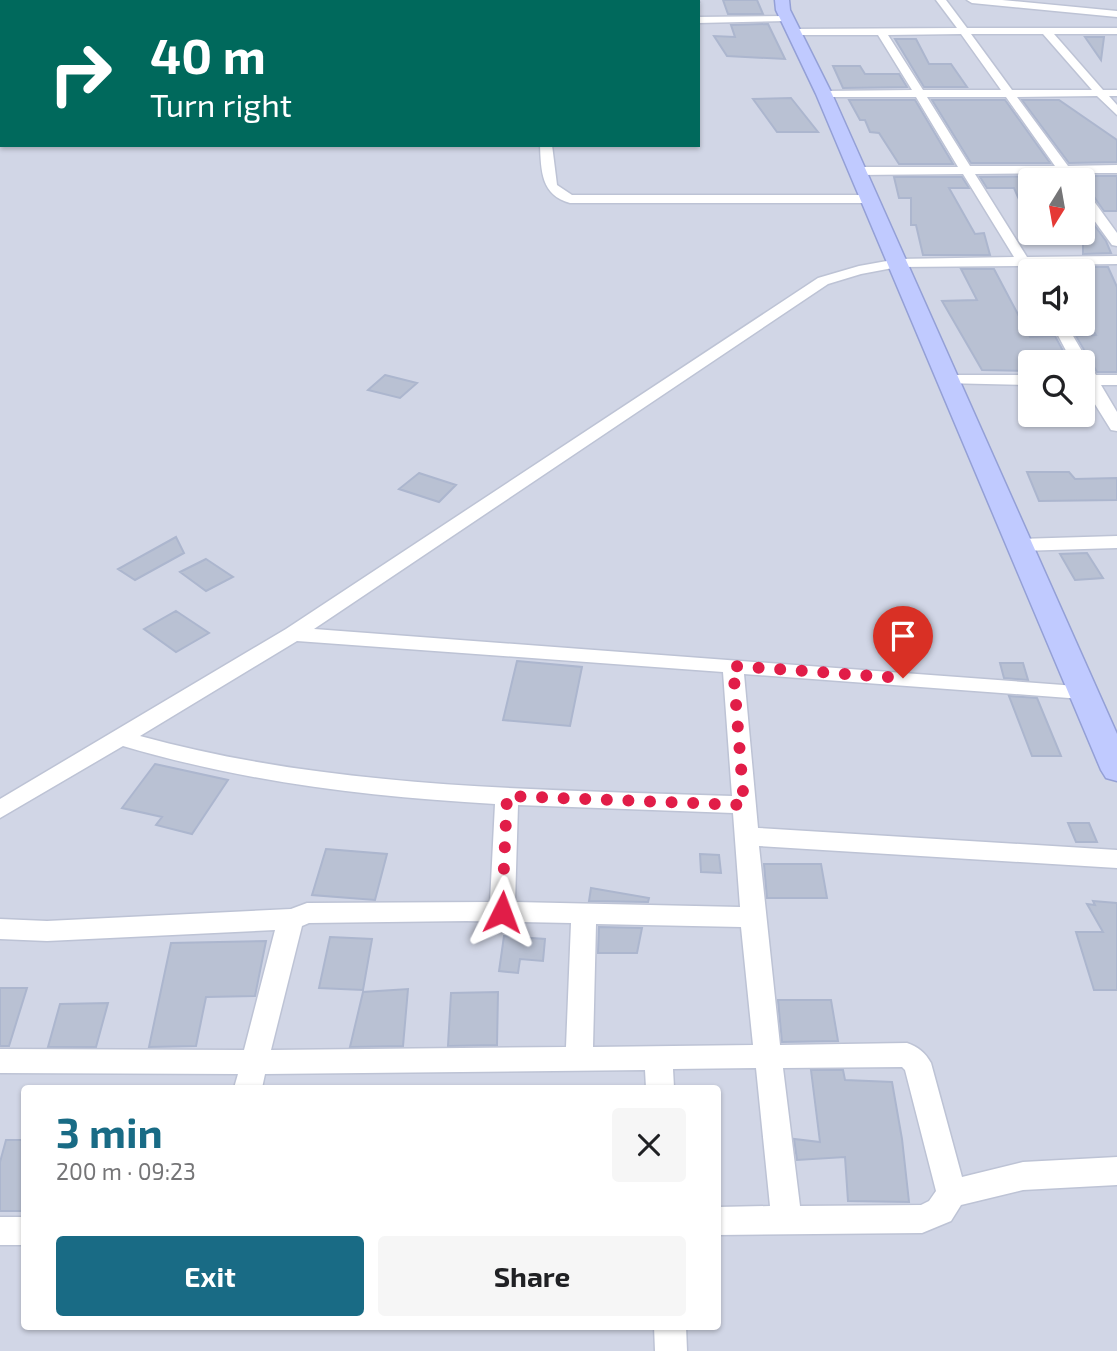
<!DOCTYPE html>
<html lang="en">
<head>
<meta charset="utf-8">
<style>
  :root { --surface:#fff; --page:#f6f6f6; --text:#202124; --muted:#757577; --accent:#196b85 }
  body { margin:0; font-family:"Exo 2",sans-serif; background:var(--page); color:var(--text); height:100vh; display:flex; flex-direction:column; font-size:26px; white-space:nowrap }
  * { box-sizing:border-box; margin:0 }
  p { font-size:23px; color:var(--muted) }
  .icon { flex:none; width:38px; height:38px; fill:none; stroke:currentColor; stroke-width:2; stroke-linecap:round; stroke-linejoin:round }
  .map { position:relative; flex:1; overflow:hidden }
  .details { position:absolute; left:21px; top:1085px; width:700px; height:245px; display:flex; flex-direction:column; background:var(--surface); border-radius:7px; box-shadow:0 2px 5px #0004 }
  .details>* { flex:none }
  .top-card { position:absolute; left:0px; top:0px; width:700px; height:147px; box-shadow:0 2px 5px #0004; background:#00695c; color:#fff; overflow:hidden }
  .needle { width:46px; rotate:191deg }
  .fabs { position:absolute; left:1018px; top:168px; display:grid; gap:14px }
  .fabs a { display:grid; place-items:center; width:77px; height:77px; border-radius:7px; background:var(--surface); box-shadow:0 2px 5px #0004; font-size:35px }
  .pin { position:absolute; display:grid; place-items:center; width:60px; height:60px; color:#fff; margin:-72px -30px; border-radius:50% 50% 50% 0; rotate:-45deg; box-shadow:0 0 7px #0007 }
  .pin .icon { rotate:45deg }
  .me { position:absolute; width:77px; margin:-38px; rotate:3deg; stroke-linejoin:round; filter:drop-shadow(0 0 5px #0008) }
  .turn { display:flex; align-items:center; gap:24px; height:147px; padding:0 35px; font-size:32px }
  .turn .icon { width:91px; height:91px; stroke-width:2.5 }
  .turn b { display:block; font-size:49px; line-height:60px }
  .round { display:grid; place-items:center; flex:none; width:74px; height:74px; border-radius:7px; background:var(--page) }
  .head { display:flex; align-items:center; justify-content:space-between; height:119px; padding:0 35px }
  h1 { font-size:42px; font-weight:700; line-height:52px; color:var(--accent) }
  .button { display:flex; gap:14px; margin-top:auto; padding:14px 35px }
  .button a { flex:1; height:80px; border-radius:7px; background:var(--accent); color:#fff; font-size:28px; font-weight:700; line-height:80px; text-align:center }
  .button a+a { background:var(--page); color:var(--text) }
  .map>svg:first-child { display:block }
</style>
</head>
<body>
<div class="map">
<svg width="1117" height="1351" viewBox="0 0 1117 1351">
  <rect width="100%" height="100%" fill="#e3e6f2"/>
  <!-- residential -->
  <path fill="#d1d6e6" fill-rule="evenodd" d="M0 0H1117V1351H0ZM2 2H698V145H2ZM1031 180H1083V233H1031ZM1031 271H1083V324H1031ZM1031 362H1083V415H1031ZM24 1088H718V1326H24Z"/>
  <!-- green -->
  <path fill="#cbabe7" d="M0 0H342L2 2 0 103Z"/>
  <!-- building -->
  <path fill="#b9c1d3" stroke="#acb6ce" stroke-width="2" d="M723 0H757L763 14H728Z
    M768 24 785 59 727 56 714 36 735 37 731 25Z
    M1085 37H1104L1101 60Z
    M895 39H916L929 64H951L967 87H924Z
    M833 66H860L865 74H899L907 87 843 88Z
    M791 98 818 132H777L753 99Z
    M849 100H915L953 164H899L879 133 870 132 865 120H860Z
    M932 100H1005L1050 163H971Z
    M1022 100H1059L1117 140V162L1069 163Z
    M1059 176 1063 180H1031V227L1014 188H987L980 177Z
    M1077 176H1117V211H1104L1090 191 1083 189V180H1079Z
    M894 177H962L969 188H949L975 234 984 233 990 255H923L916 225H911V198H899Z
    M1083 210 1106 241 1111 253 1083 254Z
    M1083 267H1108L1117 287V372H1097L1076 336 1096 335 1083 313Z
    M961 269H994L1030 337 1055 336 1069 362H1031V371L982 370 942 301 977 300Z
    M385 375 417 383 400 398 368 390Z
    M1027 472H1069L1075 479 1117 478V500L1039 501Z
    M419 473 456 485 439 502 399 489Z
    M176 537 184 553 135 580 118 569Z
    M1087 553 1103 578 1075 580 1060 554Z
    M206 559 233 577 206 591 180 572Z
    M176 611 209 633 176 652 144 629Z
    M517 661 582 667 570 726 503 720Z
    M1000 663H1023L1028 680 1004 678Z
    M1009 696 1037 698 1061 756H1032Z
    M155 764 228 780 192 834 156 825 162 817 122 808Z
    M1068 823H1089L1097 842H1076Z
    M326 849 387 854 375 900 312 895Z
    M700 854 719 855 721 873 701 872Z
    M764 864H821L827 898H767Z
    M591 888 649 898 648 902 589 901Z
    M1093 901 1117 903V990H1094L1076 932H1103L1087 904 1095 905Z
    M599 927 642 928 637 953H598Z
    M504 936 545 939 543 961 520 959 518 973 499 971Z
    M330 937 372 939 363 990 319 988Z
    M266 941 255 996 206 997 196 1046 149 1047 171 943Z
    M0 988H27L9 1046H0Z
    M408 989 403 1046 350 1047 363 992Z
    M498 992 497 1045 448 1046 451 993Z
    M778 1000H831L838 1041 782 1042Z
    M108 1003 96 1047H48L60 1004Z
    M811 1070H843L845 1080 892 1082 902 1139 909 1202 848 1201 845 1157 797 1160 794 1139 820 1142Z
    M6 1140H24V1211H0V1162Z"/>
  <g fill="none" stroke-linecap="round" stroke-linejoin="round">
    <defs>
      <path id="street" d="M541 0H551V2H541Z
        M616 0H626V2H616Z
        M688 0H698L699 2H689Z
        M936 0H946L967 28H1117V34H1054L1103 90H1117V96H1109L1117 105V115L1097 96 1017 97 1068 166 1117 165V173H1073L1076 180H1066L1060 173 975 174 1027 257 1117 256V264L1033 265 1036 271H1031L1029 275 1024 274 1019 266 898 267 861 274 828 284 314 629 1090 687 1093 692 1090 697 1082 699 744 674 758 828 1117 850V868L759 846 780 1045 907 1043C918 1047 925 1052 931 1063L962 1177 1023 1162 1117 1157V1185L1023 1190 961 1205 951 1221 922 1233 718 1235V1207L770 1206 756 1068 673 1069 674 1088H646L645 1070 265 1074 262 1088H234L238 1074 0 1073V1049L244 1050 275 930 47 941 0 939V919L47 921 291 909 307 903 490 902 495 804C368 797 245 782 123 746L0 818V799L286 629 818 278 859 266 898 259 1014 257 963 174 857 175 851 171 857 167H958L916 97H824L818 94 824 91 912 90 878 35H793L788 32 793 29 957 28ZM961 34 1001 90H923L888 35ZM971 34H1043L1092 90H1012ZM927 97H1006L1055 166H970ZM297 641 723 672 732 796C533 789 333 789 140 736ZM518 805 733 813 740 907 515 902ZM466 921 571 923 566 1047 271 1050 302 926 309 923ZM596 924 741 927 753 1045 593 1047ZM902 1067 905 1070 936 1191 929 1201 921 1205 800 1206 783 1068Z
        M967 0H1002L1117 11V17L972 3Z
        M789 16 791 18 786 21 698 23V17Z
        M540 145H552L557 185 572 195H869L875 199 869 203H570C541 195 541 171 540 145Z
        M1083 192 1088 193 1117 233V246L1112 245 1083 205Z
        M1052 324H1066L1096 375H1117V385H1101L1117 412V431L1111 430 1083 385V362H1072Z
        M949 375H1031V385L943 383 941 380 943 377Z
        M1117 536V548L1019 551 1010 545 1019 539Z
        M0 1217H24V1245H0Z
        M654 1326H686L687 1351H655Z"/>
      <path id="secondary" d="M775 0H789L790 10 832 94 1117 734V781L1106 778 1101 770 816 94 776 10Z"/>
    </defs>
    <!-- street casing -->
    <use href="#street" stroke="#bdc3d5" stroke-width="3"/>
    <!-- secondary casing -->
    <use href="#secondary" stroke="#94a0d6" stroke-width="3"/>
    <!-- street -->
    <use href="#street" fill="#fff" fill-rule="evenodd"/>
    <!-- secondary -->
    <use href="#secondary" fill="#c0caff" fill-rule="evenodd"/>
  </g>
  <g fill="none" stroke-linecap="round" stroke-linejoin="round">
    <!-- route -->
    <path stroke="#e11d48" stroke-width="12" stroke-dasharray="0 21.6" d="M502 912 507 796 744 805 733 666 903 678"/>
  </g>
</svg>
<div class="fabs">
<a><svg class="needle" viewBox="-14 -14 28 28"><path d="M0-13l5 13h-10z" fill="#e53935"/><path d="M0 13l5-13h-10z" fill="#757577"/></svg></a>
<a><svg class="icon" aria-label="sound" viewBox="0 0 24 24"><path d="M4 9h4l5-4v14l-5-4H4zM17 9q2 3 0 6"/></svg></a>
<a><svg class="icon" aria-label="search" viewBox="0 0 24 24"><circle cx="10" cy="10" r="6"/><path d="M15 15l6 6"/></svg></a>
</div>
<div class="pin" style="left:903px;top:678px;background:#d93025"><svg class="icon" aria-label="arrive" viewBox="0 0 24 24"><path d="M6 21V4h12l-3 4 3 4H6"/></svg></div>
<svg class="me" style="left:502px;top:912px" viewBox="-20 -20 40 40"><path d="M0-17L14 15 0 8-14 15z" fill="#e11d48" stroke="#fff" stroke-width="4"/></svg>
<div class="top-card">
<div class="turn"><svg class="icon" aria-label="right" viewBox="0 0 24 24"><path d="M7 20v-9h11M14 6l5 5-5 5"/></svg><div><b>40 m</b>Turn right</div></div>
</div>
<section class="details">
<div class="head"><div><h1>3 min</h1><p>200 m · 09:23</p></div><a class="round"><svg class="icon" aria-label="close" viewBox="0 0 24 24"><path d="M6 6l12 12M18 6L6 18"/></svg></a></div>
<div class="button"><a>Exit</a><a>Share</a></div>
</section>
</div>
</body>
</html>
